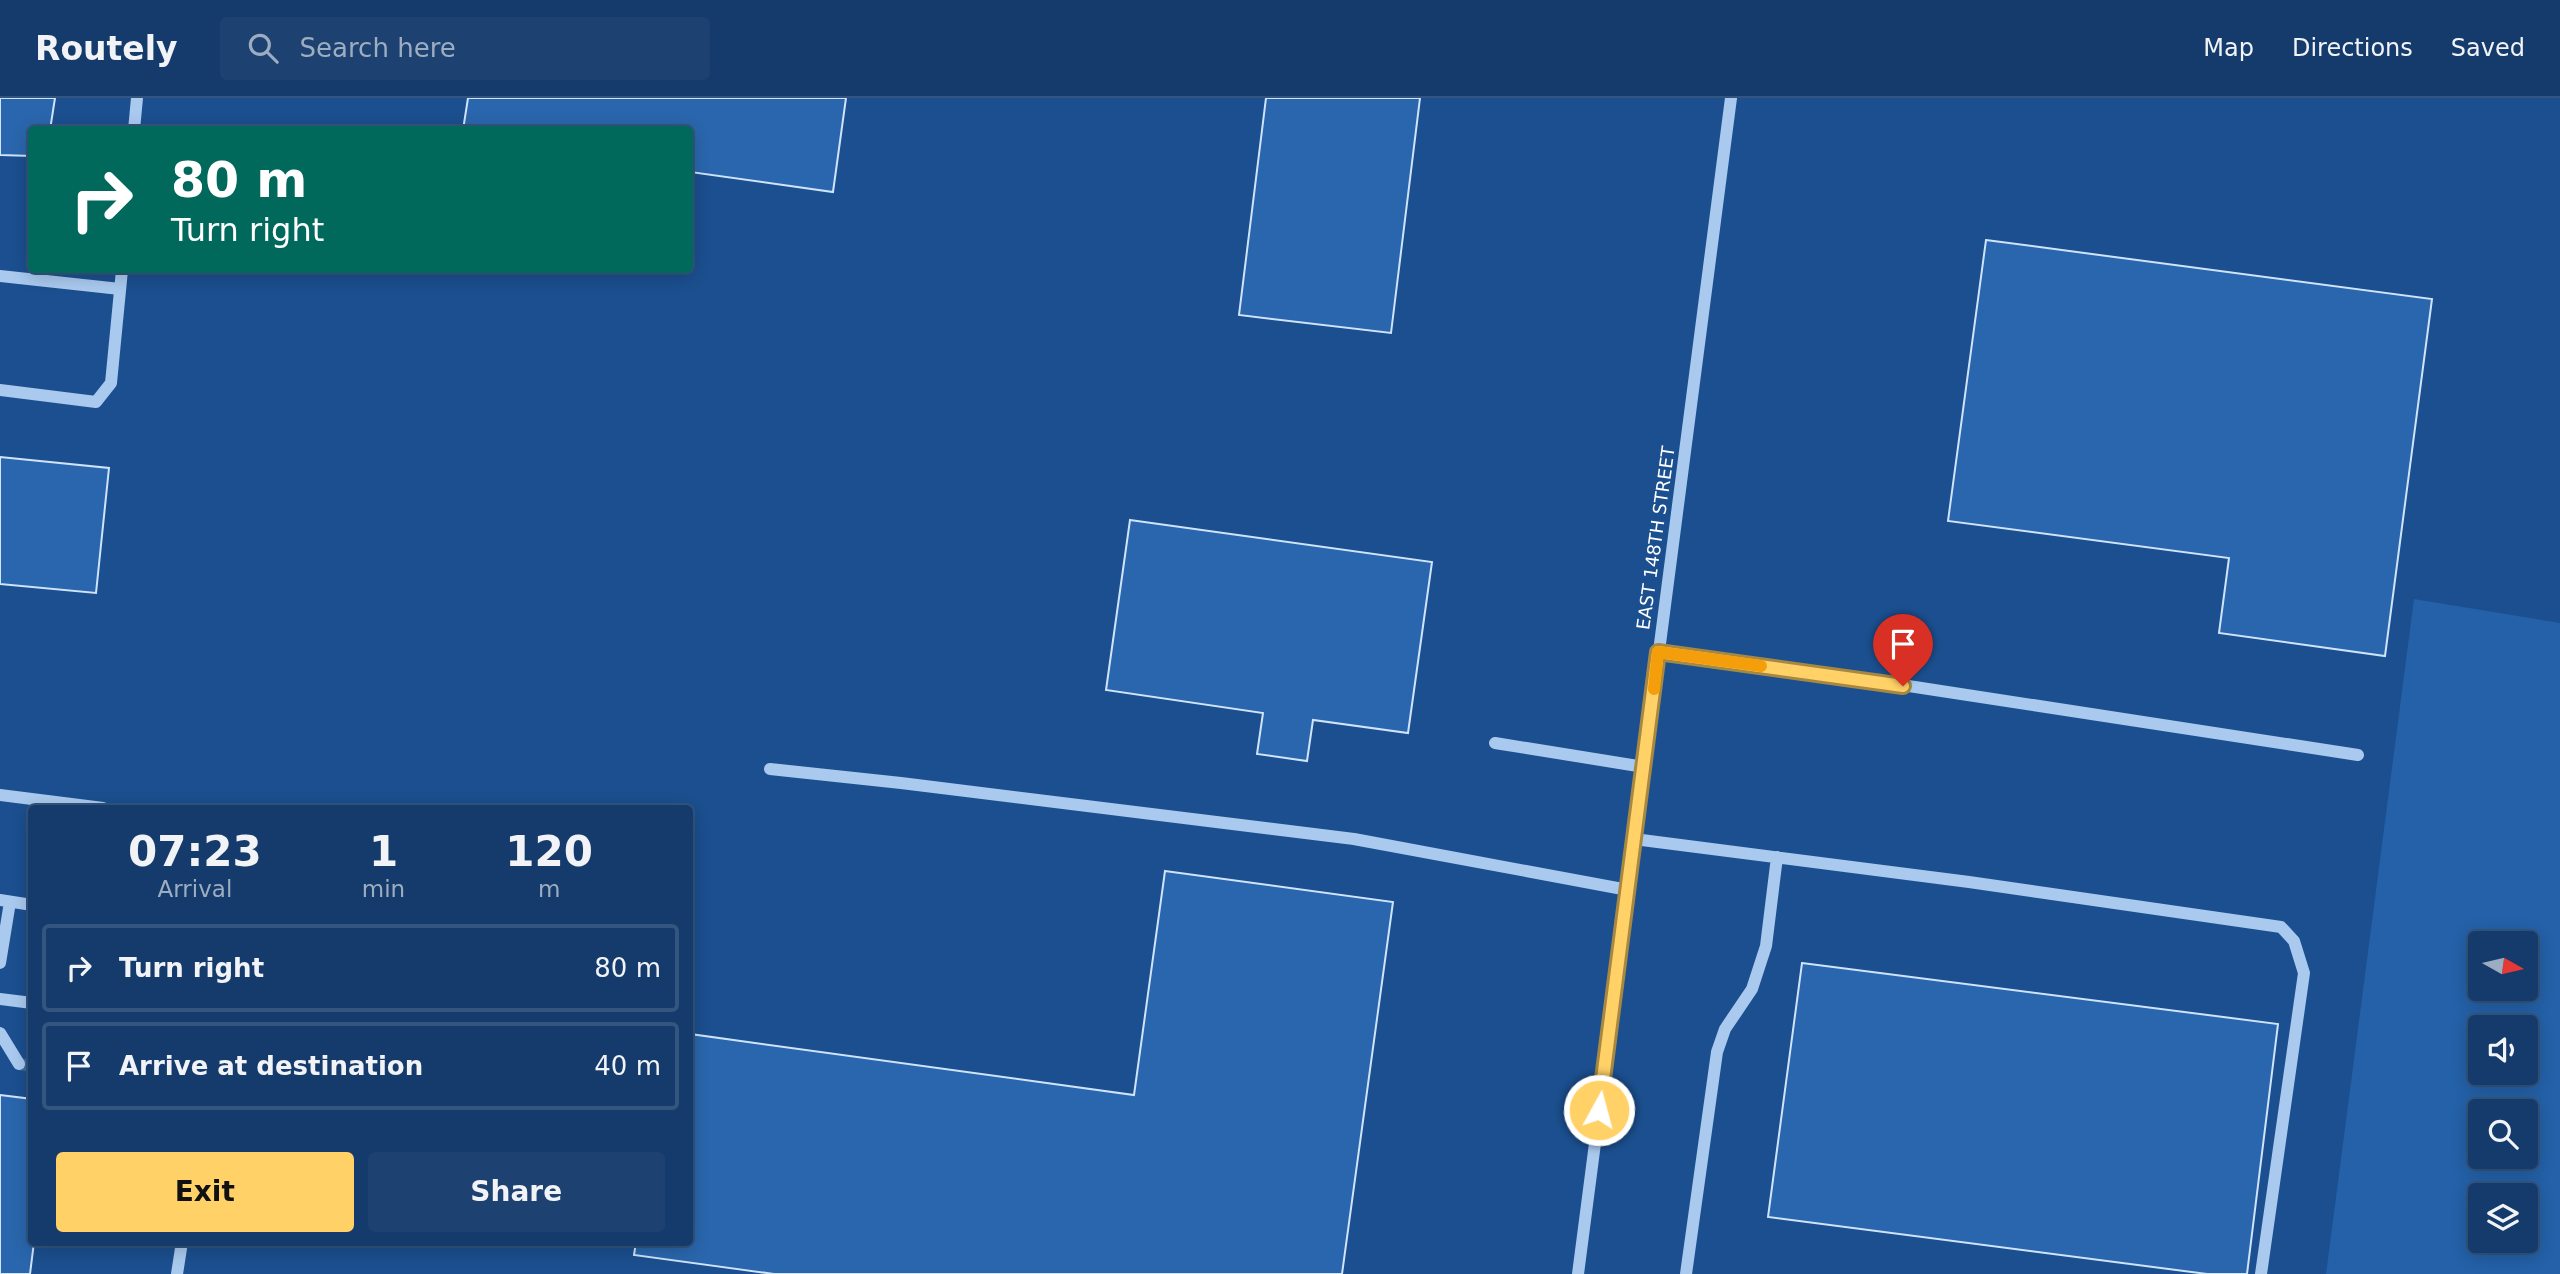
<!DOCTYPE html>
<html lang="en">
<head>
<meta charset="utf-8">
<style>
  :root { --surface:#143b6b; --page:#1d4271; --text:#f1f3f6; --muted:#9dadc1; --line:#33557e; --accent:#ffd166 }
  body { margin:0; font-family:"DejaVu Sans",sans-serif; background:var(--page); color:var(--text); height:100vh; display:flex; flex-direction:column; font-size:26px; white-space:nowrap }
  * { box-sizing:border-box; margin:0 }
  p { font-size:23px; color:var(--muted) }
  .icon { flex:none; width:38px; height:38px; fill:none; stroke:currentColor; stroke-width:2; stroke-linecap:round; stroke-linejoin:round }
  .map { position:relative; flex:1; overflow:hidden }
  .details { position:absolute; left:28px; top:707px; width:665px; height:441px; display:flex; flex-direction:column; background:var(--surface); border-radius:7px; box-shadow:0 4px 18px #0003,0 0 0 2px var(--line) }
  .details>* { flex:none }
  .banner { position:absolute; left:28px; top:28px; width:665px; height:147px; border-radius:7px; box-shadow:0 4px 18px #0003,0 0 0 2px var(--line); background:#00695c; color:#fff; overflow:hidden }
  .needle { width:46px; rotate:98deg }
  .fabs { position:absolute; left:2468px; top:833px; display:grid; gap:14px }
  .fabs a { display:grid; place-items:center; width:70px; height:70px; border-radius:7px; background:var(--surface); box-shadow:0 4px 18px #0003,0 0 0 2px var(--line); font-size:35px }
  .pin { position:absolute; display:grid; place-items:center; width:60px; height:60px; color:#fff; margin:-72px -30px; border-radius:50% 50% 50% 0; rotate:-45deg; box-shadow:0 0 7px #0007 }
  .pin .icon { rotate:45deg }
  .me { position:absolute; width:77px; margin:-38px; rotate:7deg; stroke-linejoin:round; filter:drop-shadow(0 0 5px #0008) }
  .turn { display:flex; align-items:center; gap:24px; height:147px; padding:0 28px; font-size:32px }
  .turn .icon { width:91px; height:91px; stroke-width:2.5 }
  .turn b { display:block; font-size:49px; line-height:60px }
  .eta { display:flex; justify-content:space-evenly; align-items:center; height:119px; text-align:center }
  .eta b { font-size:42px; font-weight:700; line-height:49px }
  .primary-button { display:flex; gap:14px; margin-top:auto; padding:14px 28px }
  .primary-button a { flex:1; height:80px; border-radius:7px; background:var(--accent); color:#111; font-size:28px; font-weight:700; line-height:80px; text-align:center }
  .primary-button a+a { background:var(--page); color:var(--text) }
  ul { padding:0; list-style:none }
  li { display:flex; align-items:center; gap:21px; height:88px; margin:0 14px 10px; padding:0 14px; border:4px solid var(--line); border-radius:7px }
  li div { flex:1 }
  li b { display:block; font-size:26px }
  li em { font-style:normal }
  header { display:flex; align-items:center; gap:42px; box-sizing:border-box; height:98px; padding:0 35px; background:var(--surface); border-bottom:2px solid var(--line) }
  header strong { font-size:33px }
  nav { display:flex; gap:38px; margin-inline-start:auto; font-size:24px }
  .search { width:490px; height:63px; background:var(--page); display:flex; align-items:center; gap:18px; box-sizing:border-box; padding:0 24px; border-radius:7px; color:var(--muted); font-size:26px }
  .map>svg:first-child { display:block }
</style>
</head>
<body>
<header>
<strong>Routely</strong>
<div class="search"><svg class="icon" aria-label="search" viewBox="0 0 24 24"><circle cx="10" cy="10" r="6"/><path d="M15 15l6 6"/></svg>Search here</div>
<nav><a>Map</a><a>Directions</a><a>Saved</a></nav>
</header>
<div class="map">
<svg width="2560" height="1176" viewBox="0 0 2560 1176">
  <rect width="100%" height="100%" fill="#1b4f8f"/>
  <!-- green -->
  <path fill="#2461a8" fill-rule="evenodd" d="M2414 501 2560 525V1176H2326ZM2480 845H2525V891H2480ZM2480 929H2525V975H2480ZM2480 1013H2525V1059H2480ZM2480 1097H2525V1143H2480Z"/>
  <!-- building -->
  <path fill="#2a66ad" stroke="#cfe3fa" stroke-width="2" d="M0 0H55L50 32H32V58L0 57Z
    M468 0H846L833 94 690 74V32H463Z
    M1266 0H1420L1391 235 1239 217Z
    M1986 142 2432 201 2385 558 2219 535 2229 460 1948 423Z
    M0 359 109 370 96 495 0 486Z
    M1130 422 1432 464 1408 635 1313 622 1307 663 1257 656 1263 615 1106 592Z
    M1165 773 1393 804 1342 1176H774L634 1157 636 1144H690V936L1134 997Z
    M1802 865 2278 926 2247 1176H2207L1768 1119Z
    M0 997 32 1001V1144H34L30 1176H0Z"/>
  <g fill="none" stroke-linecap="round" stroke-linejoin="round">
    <!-- minor-tunnel -->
    <path stroke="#3d69a0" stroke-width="12" stroke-dasharray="12 6" stroke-linecap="butt" d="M19 966 32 968"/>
    <!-- minor -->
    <path stroke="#a9c9ee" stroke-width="12" d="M134 32 137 0
      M0 178 120 191
      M0 292 96 304 111 285 122 172
      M1658 554 1850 579 2358 657
      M1495 645 1644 669
      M770 671 901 685 1354 741 1628 792
      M0 697 103 710
      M1634 741 1969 784 2281 829 2294 843 2304 875 2261 1176
      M0 802 32 807
      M0 865 10 804
      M0 901 32 905
      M0 935 19 966
      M177 1176 182 1144
      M1578 1176 1731 0
      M1686 1176 1717 954 1725 931 1752 891 1766 848 1777 759"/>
  </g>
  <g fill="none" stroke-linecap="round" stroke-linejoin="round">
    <defs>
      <path id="route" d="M1599 1012 1658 554 1903 588"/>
    </defs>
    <!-- route casing -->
    <use href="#route" stroke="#a68842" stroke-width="18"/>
    <!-- route -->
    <use href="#route" stroke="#ffd166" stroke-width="12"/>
    <!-- slow -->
    <path stroke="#f59e0b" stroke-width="12" d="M1654 591 1658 554 1761 568"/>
  </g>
  <g text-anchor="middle" stroke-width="7" stroke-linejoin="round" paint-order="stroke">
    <!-- street labels -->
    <g font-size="18" fill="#fff" stroke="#1b4f8f">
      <text transform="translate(1656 440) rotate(-82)" y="6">EAST 148TH STREET</text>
    </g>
  </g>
</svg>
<div class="fabs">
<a><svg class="needle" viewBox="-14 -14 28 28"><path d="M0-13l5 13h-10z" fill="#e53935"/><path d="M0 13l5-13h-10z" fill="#9dadc1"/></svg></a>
<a><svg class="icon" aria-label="sound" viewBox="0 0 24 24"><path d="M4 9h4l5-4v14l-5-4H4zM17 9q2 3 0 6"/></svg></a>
<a><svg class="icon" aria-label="search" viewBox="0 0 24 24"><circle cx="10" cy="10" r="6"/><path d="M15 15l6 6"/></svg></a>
<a><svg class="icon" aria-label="layers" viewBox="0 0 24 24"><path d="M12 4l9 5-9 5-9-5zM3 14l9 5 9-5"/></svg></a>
</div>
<div class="pin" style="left:1903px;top:588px;background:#d93025"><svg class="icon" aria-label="arrive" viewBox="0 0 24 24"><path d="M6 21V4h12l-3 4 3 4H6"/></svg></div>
<svg class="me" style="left:1599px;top:1012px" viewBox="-20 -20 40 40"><circle r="17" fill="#ffd166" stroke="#fff" stroke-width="3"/><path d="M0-11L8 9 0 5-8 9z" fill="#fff"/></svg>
<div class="banner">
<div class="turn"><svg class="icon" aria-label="right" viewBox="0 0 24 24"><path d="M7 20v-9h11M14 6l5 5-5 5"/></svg><div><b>80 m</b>Turn right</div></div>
</div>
<section class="details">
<div class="eta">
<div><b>07:23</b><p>Arrival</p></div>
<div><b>1</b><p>min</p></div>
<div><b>120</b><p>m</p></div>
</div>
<ul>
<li><svg class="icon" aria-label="right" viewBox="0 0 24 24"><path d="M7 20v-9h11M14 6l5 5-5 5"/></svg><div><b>Turn right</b></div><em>80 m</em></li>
<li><svg class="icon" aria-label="arrive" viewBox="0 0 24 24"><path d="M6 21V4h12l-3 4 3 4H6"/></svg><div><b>Arrive at destination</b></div><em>40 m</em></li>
</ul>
<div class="primary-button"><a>Exit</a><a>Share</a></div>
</section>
</div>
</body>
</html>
